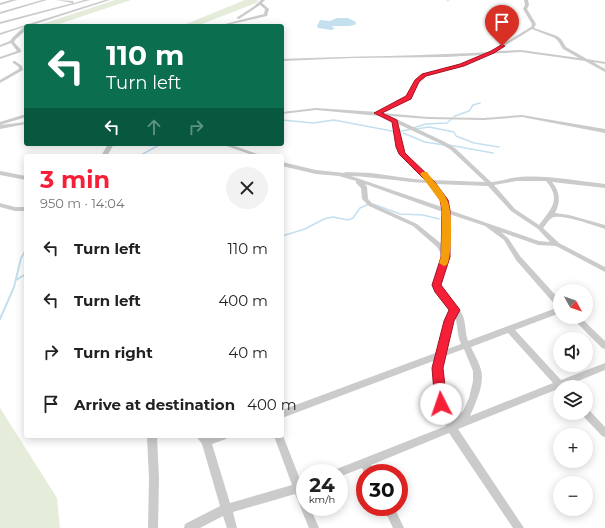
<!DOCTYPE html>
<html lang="en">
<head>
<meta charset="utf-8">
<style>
  :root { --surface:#fff; --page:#f2f2f2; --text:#222; --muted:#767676; --accent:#f61f38 }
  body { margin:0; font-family:Montserrat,sans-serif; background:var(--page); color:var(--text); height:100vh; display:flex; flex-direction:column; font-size:15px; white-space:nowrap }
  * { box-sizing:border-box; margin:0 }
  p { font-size:13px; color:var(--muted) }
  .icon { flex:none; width:22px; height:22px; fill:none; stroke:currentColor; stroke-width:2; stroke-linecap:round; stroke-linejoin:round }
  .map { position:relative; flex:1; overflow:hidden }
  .details { position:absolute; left:24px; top:154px; width:260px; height:284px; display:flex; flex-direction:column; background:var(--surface); border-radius:4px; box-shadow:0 2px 10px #0003 }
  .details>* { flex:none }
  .hud { position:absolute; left:24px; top:24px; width:260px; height:122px; border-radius:4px; box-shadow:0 2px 10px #0003; background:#0b6e4f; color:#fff; overflow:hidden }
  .needle { width:26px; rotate:130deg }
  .buttons { position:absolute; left:553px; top:284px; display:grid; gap:8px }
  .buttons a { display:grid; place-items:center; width:40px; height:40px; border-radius:50%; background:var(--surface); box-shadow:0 2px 10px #0003; font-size:20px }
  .speed { position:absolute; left:296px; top:464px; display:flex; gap:8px; font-size:20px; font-weight:700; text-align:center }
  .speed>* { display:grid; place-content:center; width:52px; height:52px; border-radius:50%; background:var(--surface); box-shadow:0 2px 10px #0003; line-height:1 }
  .speed small { font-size:10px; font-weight:400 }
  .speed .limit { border:6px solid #d22; background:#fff; color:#111 }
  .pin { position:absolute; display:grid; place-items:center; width:34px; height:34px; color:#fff; margin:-41px -17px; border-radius:50% 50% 50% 0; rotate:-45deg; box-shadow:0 0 4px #0007 }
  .pin .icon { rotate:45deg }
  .me { position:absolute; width:44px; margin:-22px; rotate:356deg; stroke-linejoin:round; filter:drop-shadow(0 0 3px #0008) }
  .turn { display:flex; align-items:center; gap:14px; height:84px; padding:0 16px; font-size:18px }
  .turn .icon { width:52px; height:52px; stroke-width:2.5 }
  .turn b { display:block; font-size:28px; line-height:34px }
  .lanes { display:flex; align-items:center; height:38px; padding:0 16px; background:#0003; justify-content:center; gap:20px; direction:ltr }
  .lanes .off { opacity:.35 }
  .round { display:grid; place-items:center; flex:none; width:42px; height:42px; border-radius:21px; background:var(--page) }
  .headline { display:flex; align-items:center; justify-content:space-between; height:68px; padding:0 16px }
  h1 { font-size:24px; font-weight:700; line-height:30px; color:var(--accent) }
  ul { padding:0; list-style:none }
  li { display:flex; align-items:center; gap:12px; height:52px; padding:0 16px }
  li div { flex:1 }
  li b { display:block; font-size:15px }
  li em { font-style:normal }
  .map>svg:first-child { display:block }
</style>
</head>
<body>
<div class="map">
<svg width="605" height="528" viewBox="0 0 605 528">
  <rect width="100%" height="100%" fill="#fff"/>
  <!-- green -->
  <path fill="#e5edda" d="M115 0H131L53 26H36Z
    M245 0H259L256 3 197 26H181Z
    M0 408 57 498 60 528H0Z"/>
  <!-- water -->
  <path fill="#c4e0ef" d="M337 18H348L356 22 355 23 357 24 350 26H332V27L335 28 332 30 318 28 317 26 320 20 330 21Z"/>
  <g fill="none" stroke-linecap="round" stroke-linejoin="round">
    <!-- stream-far2 -->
    <path stroke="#c4e0ef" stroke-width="1" d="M447 1 449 0"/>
    <!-- stream-far1 -->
    <path stroke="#c4e0ef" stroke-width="1.5" d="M282 120 313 123 334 120 397 132 412 129
      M413 128 426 124 447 123 455 116 469 111 473 105 480 103
      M416 129 429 127 454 132 456 136 474 143 499 147
      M403 133 425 142 444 145
      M449 145 493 153
      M139 156 161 144
      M373 204 400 214 423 215 439 219
      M282 236 305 229 324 219 333 217 348 220 353 218 360 208 369 204"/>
    <!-- stream -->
    <path stroke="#c4e0ef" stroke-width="2" d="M16 280 26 274
      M0 319 14 287 21 258 26 250"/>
    <!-- street -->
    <path fill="#cbcbcb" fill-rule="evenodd" d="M11 0H17L0 5V3Z
      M42 0H47L0 14V12Z
      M56 0 73 1 74 3 84 0H90L0 24V22L73 3Z
      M105 0H110L29 26H26V30L16 39 14 42 21 50V52L0 59V57L17 51 11 43 0 47V45L10 41 13 37 24 27 0 35V33Z
      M261 0H265L262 3 269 9 267 16 223 26 221 25 264 14 265 9 260 5 239 19 236 18 253 7Z
      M524 0H528L529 5 527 9 536 24 534 28 557 36 561 39 566 47 587 59 605 62V64L593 62 605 69V72L585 61 521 52 487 54 486 56 463 66 426 76 419 82 410 99 383 113 428 117 484 118 522 115 605 129V133L522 117 484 120 428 119 390 116 445 142 455 148 491 182C501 181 509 178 519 177 548 175 577 181 605 184V188L552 182C560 191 561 202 555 213L569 215 605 225V229C595 226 560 213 552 218 548 220 546 225 543 228L559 243 605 267V272L556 246 538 245 501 232 508 238 520 256 560 300V313L515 330 561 380 605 363V370L566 386V387H560V390L558 389 458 429 524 528H513L449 433 371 465 375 473 365 474 362 468 339 477V473H333L334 470 446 426 436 404 434 368 436 360 282 418V410L438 352 445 321 451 311 435 292 432 285 443 257 437 247 413 226 369 206 362 199 361 188 356 183V181L339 176 316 174 282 166V162L316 170 344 173 346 172 371 173 414 179 426 180 399 154 393 122 380 116 316 110 282 114V112L316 108 378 112 406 97 415 80 422 74 461 64 482 55 446 57 353 58 282 61V59C352 56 422 56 493 52V50L531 27 532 24 523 9 525 5ZM532 29 555 38 558 41 563 49 579 58 521 50 496 51ZM398 124 441 144 451 150 485 182 432 180 427 174 405 153ZM351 176C377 177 402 182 428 183L441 200 442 207ZM517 181H546C562 200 551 209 539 225L515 209 494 185ZM365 184 443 212 444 220 443 245 417 224 373 204 368 199 367 187ZM435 184 488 186 511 211 538 229 550 242 539 241 449 210 447 200ZM449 214 485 226 504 240 516 260 557 307H559L468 341C465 333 466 325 463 316 460 308 448 296 441 289L440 285 449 257 450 220ZM455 316C458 326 457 335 461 344L447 349 453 321ZM508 333 553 383 470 416C475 404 485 384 481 370 479 362 474 354 471 347ZM464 349 473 371V381L469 398 463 411 453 420 446 404 442 368 445 356Z
      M13 61H15L22 66 23 70 0 83V80L19 69V67L13 63Z
      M26 114V117L0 125V122Z
      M26 122V124L0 129V125Z
      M108 144H114L107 156H101Z
      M221 144H229L263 156H255Z
      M0 171 26 176V180L0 175Z
      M0 203 15 207H26V211H15L0 207Z
      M571 317H580L605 341V349L602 348Z
      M586 409 589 410 605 427V437L602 436 583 416 581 413H586Z
      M282 433 301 482 305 481V507H310L319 528H309L295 494 233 512 237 528H227L223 516 200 528H184L185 524 220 506 202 444 196 436H207L208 437 211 436H228L226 439 212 444 230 503 292 485 274 436H282Z
      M147 436H157L159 479 158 528H148L149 479Z
      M383 507H394L404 528H393Z"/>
  </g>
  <!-- route -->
  <path fill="#f61f38" stroke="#a01424" d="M501 45 505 46 494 53 464 66 426 76 419 82 411 99 382 113 397 120 405 153 434 181 448 200 450 210V257L441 285 460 310 454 321 443 368 447 404 445 408 441 409 437 408 435 404 432 368 444 321 449 310 435 292 432 285 441 257 442 210 440 200 429 184 399 154 396 147 392 122 374 113 406 96 415 80 422 74 460 64 491 51Z"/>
  <!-- slow -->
  <path fill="#f59e0b" d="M422 172H427C433 181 443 190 447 200 453 210 452 255 447 265L444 266 439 263 441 257 442 210 440 201 420 174Z"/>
</svg>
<div class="buttons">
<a><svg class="needle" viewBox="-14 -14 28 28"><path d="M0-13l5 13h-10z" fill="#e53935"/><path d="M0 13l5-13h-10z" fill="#767676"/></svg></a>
<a><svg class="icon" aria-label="sound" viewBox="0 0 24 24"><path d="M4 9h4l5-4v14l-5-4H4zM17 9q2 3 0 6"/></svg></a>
<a><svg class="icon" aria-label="layers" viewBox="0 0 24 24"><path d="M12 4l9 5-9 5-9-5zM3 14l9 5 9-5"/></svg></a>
<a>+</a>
<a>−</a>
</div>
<div class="speed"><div>24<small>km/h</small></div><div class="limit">30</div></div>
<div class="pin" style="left:502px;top:46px;background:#d93025"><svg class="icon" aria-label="arrive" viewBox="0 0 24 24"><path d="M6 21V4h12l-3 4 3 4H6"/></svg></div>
<svg class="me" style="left:441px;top:404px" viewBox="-20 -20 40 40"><circle r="19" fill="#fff"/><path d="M0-13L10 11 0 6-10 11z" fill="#f61f38"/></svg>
<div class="hud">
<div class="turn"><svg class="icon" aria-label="left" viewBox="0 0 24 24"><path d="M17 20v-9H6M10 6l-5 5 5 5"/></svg><div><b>110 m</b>Turn left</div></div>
<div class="lanes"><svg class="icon" aria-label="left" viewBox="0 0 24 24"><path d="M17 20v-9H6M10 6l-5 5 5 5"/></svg><svg class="icon off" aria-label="ahead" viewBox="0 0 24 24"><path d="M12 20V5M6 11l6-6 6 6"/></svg><svg class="icon off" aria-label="right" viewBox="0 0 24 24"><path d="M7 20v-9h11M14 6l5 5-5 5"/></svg></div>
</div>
<section class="details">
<div class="headline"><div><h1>3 min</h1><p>950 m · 14:04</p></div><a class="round"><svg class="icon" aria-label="close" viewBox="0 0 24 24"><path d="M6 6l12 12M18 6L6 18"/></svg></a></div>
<ul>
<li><svg class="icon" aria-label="left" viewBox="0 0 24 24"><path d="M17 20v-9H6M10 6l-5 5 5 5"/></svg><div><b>Turn left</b></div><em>110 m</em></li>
<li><svg class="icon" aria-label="left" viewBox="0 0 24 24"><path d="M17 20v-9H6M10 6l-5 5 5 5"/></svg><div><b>Turn left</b></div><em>400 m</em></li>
<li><svg class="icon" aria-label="right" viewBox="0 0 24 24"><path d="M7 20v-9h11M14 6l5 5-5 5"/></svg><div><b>Turn right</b></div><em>40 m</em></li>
<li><svg class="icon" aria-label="arrive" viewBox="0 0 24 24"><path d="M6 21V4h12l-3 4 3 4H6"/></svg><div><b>Arrive at destination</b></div><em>400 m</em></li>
</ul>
</section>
</div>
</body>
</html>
